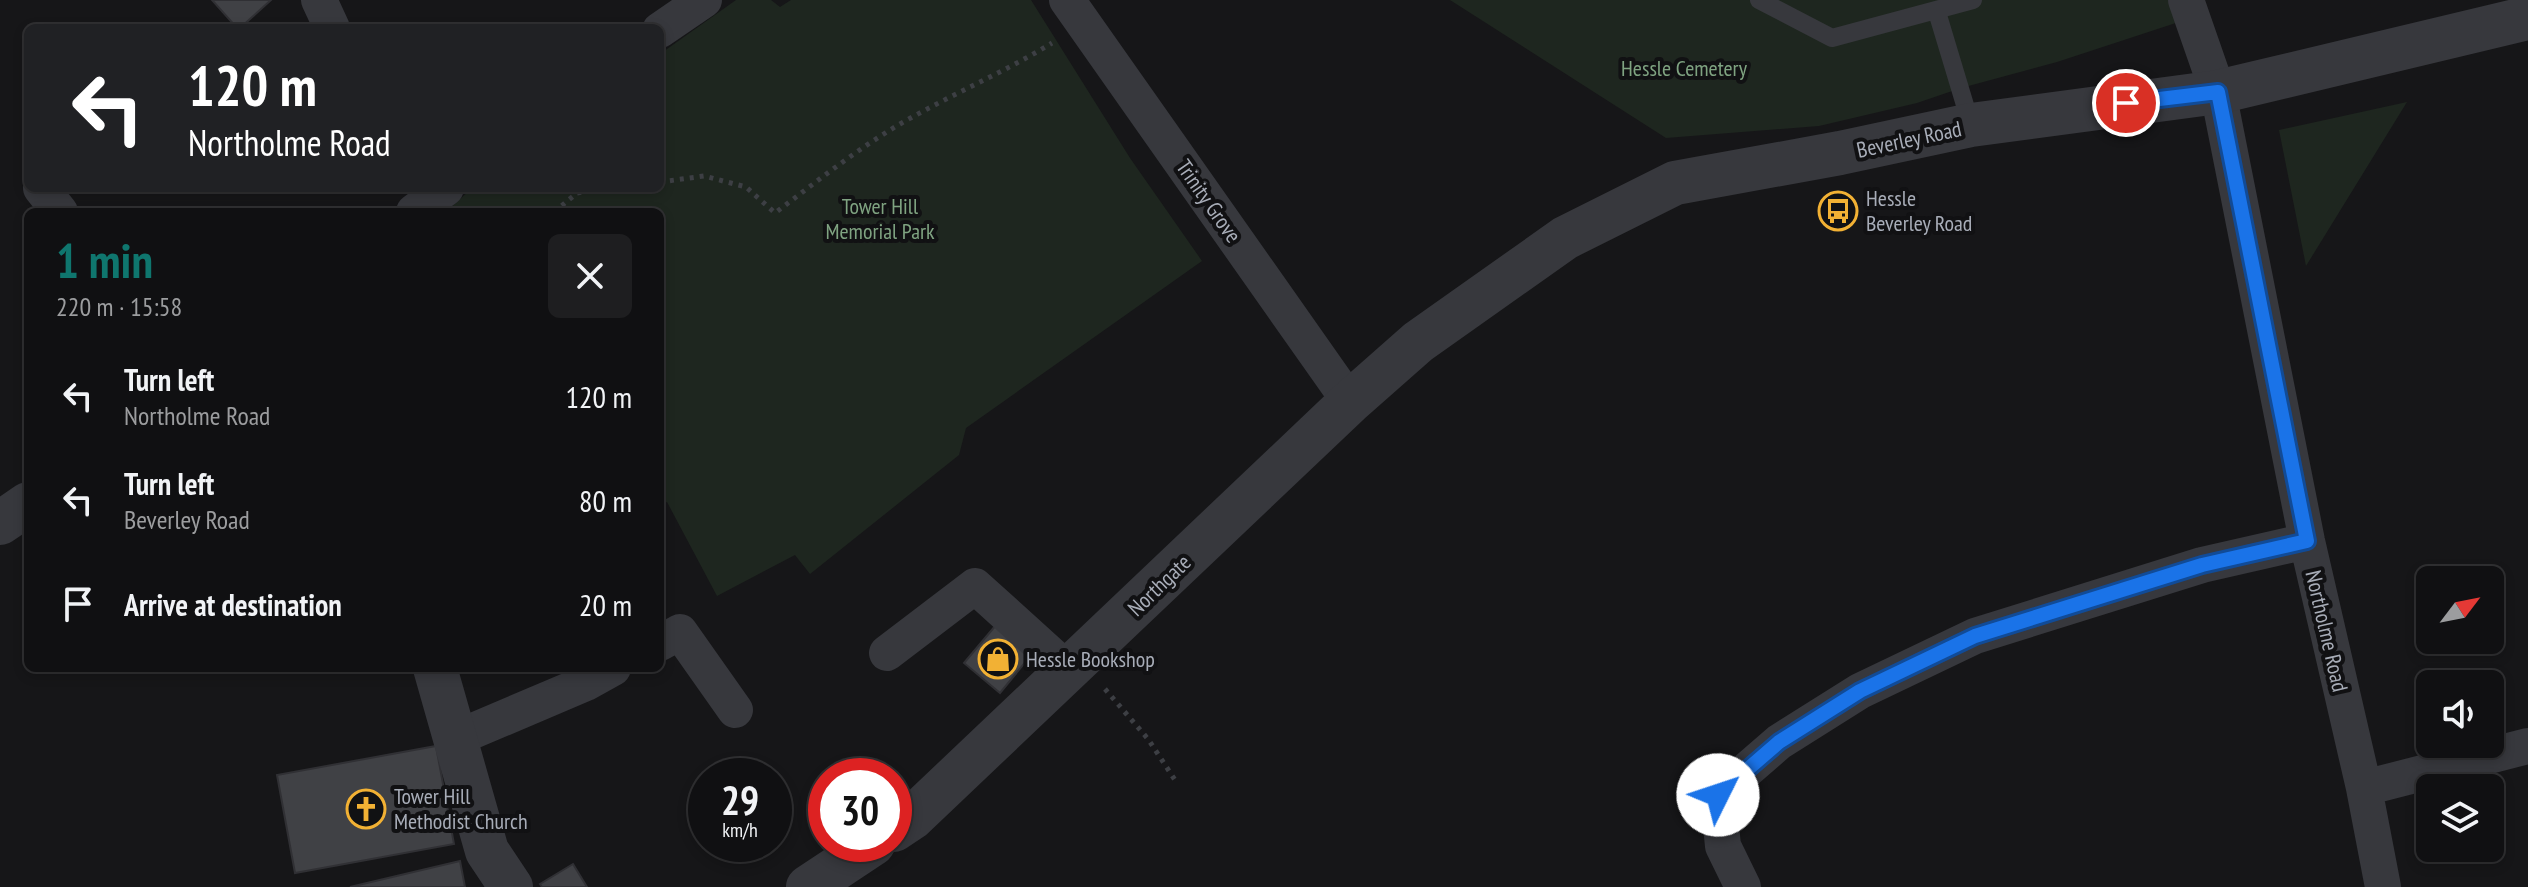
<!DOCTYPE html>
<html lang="en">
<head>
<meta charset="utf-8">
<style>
  :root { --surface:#101012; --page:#1e1e20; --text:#f1f3f6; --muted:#9c9d9f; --line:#303032; --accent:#0f766e }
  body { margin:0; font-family:"PT Sans Narrow",sans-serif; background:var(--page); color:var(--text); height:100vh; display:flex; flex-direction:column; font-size:30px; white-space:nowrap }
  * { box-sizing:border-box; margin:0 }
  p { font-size:26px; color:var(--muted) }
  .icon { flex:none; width:44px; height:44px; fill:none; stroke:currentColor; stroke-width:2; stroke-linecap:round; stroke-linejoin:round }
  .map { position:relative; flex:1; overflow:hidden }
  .side { position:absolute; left:24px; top:208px; width:640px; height:464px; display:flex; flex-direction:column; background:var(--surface); border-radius:12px; box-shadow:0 4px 12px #0003,0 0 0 2px var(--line) }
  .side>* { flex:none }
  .guide { position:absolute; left:24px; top:24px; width:640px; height:168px; border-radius:12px; box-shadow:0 4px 12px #0003,0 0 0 2px var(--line); background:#202124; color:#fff; overflow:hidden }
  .needle { width:52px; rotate:58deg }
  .tools { position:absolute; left:2416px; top:566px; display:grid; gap:16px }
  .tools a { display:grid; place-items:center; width:88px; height:88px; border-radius:12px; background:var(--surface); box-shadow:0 4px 12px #0003,0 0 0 2px var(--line); font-size:40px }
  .speed { position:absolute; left:688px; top:758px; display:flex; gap:16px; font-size:40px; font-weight:700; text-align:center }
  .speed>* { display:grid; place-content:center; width:104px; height:104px; border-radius:50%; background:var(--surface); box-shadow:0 4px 12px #0003,0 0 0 2px var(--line); line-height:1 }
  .speed small { font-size:20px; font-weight:400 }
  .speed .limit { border:12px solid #d22; background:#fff; color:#111 }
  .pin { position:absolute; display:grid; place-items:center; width:68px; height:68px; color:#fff; margin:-34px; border:4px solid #fff; border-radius:50%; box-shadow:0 2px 8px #0007 }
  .me { position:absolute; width:88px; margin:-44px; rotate:49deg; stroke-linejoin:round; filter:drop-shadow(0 0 6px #0008) }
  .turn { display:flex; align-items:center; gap:28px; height:168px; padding:0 32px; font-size:36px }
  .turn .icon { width:104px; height:104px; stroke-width:2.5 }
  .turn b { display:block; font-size:56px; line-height:68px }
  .round { display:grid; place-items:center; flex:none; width:84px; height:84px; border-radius:12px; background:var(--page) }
  .summary { display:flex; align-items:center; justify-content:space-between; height:136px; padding:0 32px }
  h1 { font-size:48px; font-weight:700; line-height:60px; color:var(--accent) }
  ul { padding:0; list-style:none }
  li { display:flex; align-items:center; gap:24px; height:104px; padding:0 32px }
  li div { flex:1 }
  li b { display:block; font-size:30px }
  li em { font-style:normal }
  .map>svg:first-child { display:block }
</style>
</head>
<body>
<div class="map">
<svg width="2528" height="887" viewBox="0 0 2528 887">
  <rect width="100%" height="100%" fill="#161618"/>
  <!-- green -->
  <path fill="#1e261f" d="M736 0H771L780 7 791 0H1031L1130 158 1202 261 966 428 959 455 810 574 795 555 717 596 667 502 660 505V212H446L472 188H660V54Z
    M1450 0H2181L2188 19 2057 62 1961 88 1917 103 1819 126 1666 138Z
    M2407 102 2306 266 2279 130Z"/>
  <!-- building -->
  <path fill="#404145" stroke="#303034" stroke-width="2" d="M212 0H271L240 28H237Z
    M996 625 1032 654 1000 693 964 663Z
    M436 746 454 844 295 873 277 775Z
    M460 861 465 887H350Z
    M573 864 587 887H542L540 884Z"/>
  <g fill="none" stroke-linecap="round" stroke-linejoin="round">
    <!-- path -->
    <path stroke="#3d3f44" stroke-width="5" stroke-dasharray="4 6" stroke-linecap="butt" d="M660 182 704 176 746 187 775 213C816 182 856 150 900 124 950 95 1003 73 1052 43
      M554 212 577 193 608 188
      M1105 689 1148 739 1175 780"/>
    <!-- service -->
    <path stroke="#37383d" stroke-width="18" d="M1759 0 1832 38 1973 0
      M1937 12 1971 125"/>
    <!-- minor -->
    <path stroke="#37383d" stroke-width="36" d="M319 0 332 28
      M1067 0 1350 402
      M2186 0 2218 92 2307 541 2364 788 2383 887
      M660 30 704 0
      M41 188 60 212
      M414 212 446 188
      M660 643 680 632 735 710
      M887 653 975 586 1069 671
      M454 739 586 683 613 668
      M2364 788 2528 746
      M1743 887 1723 846 1718 795 1779 742 1860 691 1975 636 2202 565 2307 541"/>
    <!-- tertiary -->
    <path stroke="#37383d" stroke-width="44" d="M0 523 28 504
      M435 668 487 851 511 887
      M894 830 912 818 1350 402 1418 342 1565 238 1675 183 1840 153 1971 125 2218 92 2528 18
      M808 887 873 844"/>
  </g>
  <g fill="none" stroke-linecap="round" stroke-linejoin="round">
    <defs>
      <path id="route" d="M1718 795 1779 742 1860 691 1975 636 2202 565 2307 541 2218 92 2126 103"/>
    </defs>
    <!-- route casing -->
    <use href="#route" stroke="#114b97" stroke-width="20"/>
    <!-- route -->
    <use href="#route" stroke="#1a73e8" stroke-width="14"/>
  </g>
  <!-- icons -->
  <defs>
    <symbol id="bus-ring" viewBox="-11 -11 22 22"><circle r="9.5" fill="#111113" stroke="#f2b134" stroke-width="1.5"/><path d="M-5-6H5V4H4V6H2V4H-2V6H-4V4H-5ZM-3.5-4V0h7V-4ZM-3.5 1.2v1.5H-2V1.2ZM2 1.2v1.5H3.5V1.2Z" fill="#f2b134"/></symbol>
    <symbol id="shop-ring" viewBox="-11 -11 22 22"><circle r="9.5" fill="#111113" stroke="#f2b134" stroke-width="1.5"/><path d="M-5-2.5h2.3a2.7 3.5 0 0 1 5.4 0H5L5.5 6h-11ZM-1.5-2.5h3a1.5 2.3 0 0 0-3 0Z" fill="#f2b134"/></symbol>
    <symbol id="church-ring" viewBox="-11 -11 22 22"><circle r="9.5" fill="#111113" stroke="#f2b134" stroke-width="1.5"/><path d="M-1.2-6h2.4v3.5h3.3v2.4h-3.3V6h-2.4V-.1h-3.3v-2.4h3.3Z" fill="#f2b134"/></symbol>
  </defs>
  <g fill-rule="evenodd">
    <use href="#bus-ring" x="1816" y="189" width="44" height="44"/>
    <use href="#shop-ring" x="976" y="637" width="44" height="44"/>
    <use href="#church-ring" x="344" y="787" width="44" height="44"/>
  </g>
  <g text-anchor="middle" stroke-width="8" stroke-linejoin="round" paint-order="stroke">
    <!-- park labels -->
    <g font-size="22" fill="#7fa381" stroke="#111113">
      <text x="1684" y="76">Hessle Cemetery</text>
      <text x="880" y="214">Tower Hill<tspan x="880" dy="25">Memorial Park</tspan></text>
    </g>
    <!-- street labels -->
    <g font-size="22" fill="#a8adb8" stroke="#111113">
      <text transform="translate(1909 139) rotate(-12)" y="8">Beverley Road</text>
      <text transform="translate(1209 201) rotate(55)" y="8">Trinity Grove</text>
      <text transform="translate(1159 585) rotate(-44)" y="8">Northgate</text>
      <text transform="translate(2327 631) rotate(77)" y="8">Northolme Road</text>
    </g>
    <!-- poi labels -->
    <g font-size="22" fill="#a8adb8" stroke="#111113" text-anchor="start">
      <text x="1866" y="206">Hessle<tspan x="1866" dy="25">Beverley Road</tspan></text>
      <text x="1026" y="667">Hessle Bookshop</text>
      <text x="394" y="804">Tower Hill<tspan x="394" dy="25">Methodist Church</tspan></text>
    </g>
  </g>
</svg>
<div class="tools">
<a><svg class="needle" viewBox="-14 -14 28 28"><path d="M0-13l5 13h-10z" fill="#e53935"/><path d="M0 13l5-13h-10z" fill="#9c9d9f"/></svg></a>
<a><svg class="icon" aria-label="sound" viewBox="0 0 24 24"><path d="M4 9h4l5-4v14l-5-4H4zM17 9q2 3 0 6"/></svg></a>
<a><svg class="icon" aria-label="layers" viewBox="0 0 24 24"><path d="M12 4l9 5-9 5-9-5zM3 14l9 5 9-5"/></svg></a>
</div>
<div class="speed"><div>29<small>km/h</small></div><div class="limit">30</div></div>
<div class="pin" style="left:2126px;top:103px;background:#d93025"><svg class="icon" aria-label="arrive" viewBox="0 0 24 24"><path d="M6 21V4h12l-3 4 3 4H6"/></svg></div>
<svg class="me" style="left:1718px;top:795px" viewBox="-20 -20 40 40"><circle r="19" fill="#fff"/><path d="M0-13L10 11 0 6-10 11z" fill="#1a73e8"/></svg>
<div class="guide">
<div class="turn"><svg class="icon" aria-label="left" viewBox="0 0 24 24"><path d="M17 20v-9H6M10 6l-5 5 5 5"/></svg><div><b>120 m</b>Northolme Road</div></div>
</div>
<section class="side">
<div class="summary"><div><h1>1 min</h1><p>220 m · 15:58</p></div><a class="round"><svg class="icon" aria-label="close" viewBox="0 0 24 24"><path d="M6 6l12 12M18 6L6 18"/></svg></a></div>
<ul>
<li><svg class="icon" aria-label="left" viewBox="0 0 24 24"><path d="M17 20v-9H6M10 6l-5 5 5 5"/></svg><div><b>Turn left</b><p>Northolme Road</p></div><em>120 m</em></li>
<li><svg class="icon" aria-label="left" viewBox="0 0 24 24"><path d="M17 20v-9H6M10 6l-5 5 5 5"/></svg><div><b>Turn left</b><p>Beverley Road</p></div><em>80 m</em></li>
<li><svg class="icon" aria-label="arrive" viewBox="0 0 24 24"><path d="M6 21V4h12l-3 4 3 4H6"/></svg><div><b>Arrive at destination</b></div><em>20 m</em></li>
</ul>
</section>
</div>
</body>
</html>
